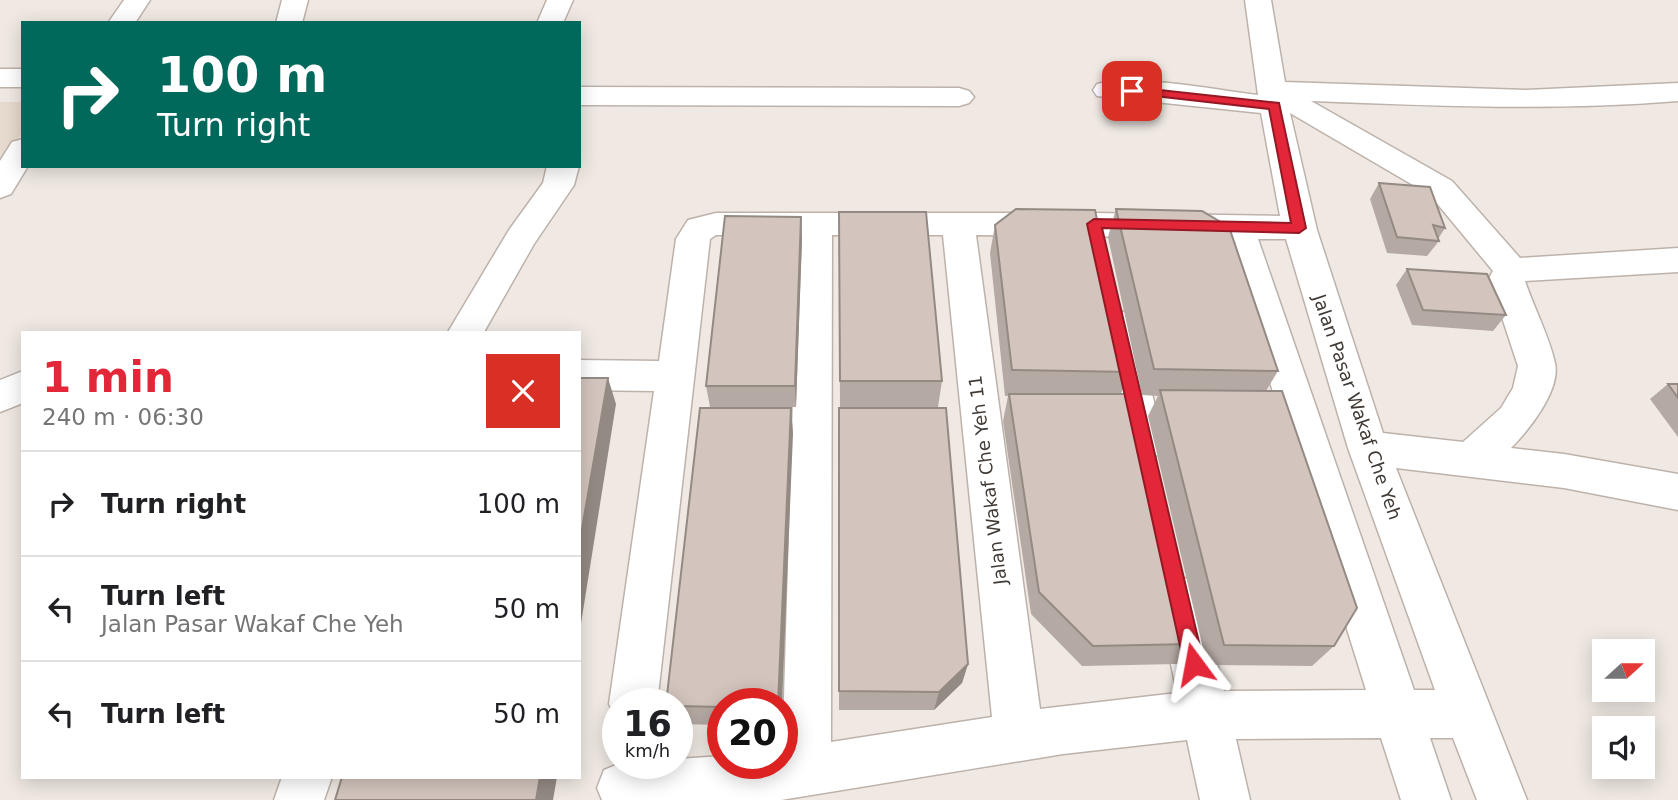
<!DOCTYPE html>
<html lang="en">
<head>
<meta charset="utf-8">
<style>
  :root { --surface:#fff; --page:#f6f6f6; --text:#202124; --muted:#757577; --line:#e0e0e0; --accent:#e32638 }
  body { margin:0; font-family:"DejaVu Sans",sans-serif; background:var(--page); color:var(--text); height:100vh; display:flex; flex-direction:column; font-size:26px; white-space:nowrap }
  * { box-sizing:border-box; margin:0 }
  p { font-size:23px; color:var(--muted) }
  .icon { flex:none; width:38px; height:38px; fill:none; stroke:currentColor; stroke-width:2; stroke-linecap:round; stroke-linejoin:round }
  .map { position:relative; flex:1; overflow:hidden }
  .sheet { position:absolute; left:21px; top:331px; width:560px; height:448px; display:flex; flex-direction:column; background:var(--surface); border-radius:0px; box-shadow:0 4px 18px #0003 }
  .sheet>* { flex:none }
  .hud { position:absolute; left:21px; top:21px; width:560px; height:147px; border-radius:0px; box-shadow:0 4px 18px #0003; background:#00695c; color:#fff; overflow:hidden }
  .needle { width:46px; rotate:69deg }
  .tools { position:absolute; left:1592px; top:639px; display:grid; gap:14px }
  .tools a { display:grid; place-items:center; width:63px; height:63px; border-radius:0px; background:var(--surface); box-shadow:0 4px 18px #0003; font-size:35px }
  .speed { position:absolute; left:602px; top:688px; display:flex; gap:14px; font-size:35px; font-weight:700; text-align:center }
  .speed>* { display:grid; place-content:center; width:91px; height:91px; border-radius:50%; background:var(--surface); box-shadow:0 4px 18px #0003; line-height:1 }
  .speed small { font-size:18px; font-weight:400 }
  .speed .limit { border:10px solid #d22; background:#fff; color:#111 }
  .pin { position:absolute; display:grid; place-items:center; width:60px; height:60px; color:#fff; margin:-30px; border-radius:14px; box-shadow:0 4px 10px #0006 }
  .me { position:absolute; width:77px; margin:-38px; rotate:347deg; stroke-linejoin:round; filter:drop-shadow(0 0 5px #0008) }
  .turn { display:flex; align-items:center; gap:24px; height:147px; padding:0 21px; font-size:32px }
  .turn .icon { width:91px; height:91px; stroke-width:2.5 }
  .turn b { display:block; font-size:49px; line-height:60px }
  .round { display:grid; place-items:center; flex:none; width:74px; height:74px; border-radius:0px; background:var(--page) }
  .headline { display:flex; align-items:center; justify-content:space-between; height:119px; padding:0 21px }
  h1 { font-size:42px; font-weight:800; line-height:52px; color:var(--accent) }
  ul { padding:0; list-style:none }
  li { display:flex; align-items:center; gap:21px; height:105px; padding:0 21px; border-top:2px solid var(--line) }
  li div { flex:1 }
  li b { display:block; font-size:26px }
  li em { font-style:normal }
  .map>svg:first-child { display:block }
</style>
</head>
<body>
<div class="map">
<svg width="1678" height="800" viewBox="0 0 1678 800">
  <rect width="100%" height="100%" fill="#f0e9e3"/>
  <!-- education -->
  <path fill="#e7dace" d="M0 102H23V131L0 166Z"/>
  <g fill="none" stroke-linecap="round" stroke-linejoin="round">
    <defs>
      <path id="minor" d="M124 0H150L135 23H108Z
        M282 0H308L302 23H276Z
        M547 0H573L563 23H537Z
        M1245 0H1271L1285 82 1526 90 1678 83V101C1555 111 1434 106 1311 101L1452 181 1520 258 1678 248V272L1525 281C1534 308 1549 336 1555 363 1561 390 1529 430 1511 448L1564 454 1678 474V510L1564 488 1396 468 1527 800H1477L1453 738H1430L1451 800H1401L1381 738 1236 739 1250 800H1200L1187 740 1063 754 781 800H602L597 788 604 770 621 763H677V759L723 756V763H782L798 235H716L710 239 657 704H618V722L609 704 654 391 579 390V360L659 361 676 239 688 220 716 213H1094L1280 216 1261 113 1097 96 1093 90 1097 84C1135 74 1216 90 1258 95ZM1290 113 1430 195 1493 271 1489 278 1518 366 1513 388 1501 408 1463 442 1383 433 1317 230ZM832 235H943L992 717 831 742ZM976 235 1225 238 1366 690 1224 691 1201 597 1195 582 1179 576 1163 582 1157 597 1177 693 1040 709ZM1258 239H1286L1348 448 1435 690H1414Z
        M0 69H23V87H0Z
        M579 87 959 88 969 91 974 97 969 103 959 106 579 105Z
        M23 139V166H28L11 194 0 198V161L12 142Z
        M547 166H579L574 185 534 244 484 332H448L509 230 543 183Z
        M1117 310 1130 314 1135 324 1164 443 1158 455 1144 459 1130 455 1124 443 1099 324 1104 314Z
        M23 371V403L0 412V380Z
        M282 777H332L324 800H274Z"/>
    </defs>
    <!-- minor casing -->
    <use href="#minor" stroke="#bdb2aa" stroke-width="3"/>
    <!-- minor -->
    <use href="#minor" fill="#fff" fill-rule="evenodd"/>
  </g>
  <!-- wall -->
  <path fill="#b5a9a3" d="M1379 183 1445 228 1438 239 1439 241 1427 256 1387 253 1370 199Z
    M1116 209 1278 371 1266 391 1334 646 1312 666 1207 665 1148 416 1158 396 1142 395 1108 237Z
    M839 212 942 381 938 407H840Z
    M801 217 802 239 796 407H710L706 386Z
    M995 225 1129 372 1121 394 1192 644 1177 664 1082 666 1031 614 1003 421 1008 396H1005L990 253Z
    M1407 269 1506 315 1493 331 1412 325 1396 285Z
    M1668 384H1678V437L1650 399Z
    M791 408 793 434 723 704V725L677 724V704Z
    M839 408 968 664 962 683 934 710H839Z"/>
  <!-- shaded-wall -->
  <path fill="#948a84" d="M801 217 802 239 796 407 795 386Z
    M608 378 616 404 579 636V546Z
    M791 408 793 434 782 704H778Z
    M968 664 962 683 934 710 939 692Z
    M540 777H557L553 800H536Z"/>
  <!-- building -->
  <path fill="#d3c5bd" stroke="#948a84" stroke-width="2" d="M1379 183 1430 187 1445 228 1433 225 1439 241 1397 237Z
    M1016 209 1095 210 1129 372 1012 370 995 225Z
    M1116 209 1202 211 1229 227 1278 371 1154 369Z
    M839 212H926L942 381H840Z
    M725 216 801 217 795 386H706Z
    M1407 269 1487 274 1506 315 1423 310Z
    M579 378H608L579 546Z
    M1668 384H1678V398Z
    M1160 390 1282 391 1357 608 1334 646 1224 645Z
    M1009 394H1134L1192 644 1093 646 1039 592Z
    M700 408H791L778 704H723V707L677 706V704H666Z
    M839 408H946L968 664 939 692 839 691Z
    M342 777H540L536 800H335Z"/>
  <!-- route -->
  <path fill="#e32638" stroke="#941924" stroke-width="2" d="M1132 87 1279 103 1306 228 1299 233 1102 228 1204 664 1201 670 1194 673 1187 670 1184 664 1087 224 1094 219 1291 223 1269 109 1128 93 1126 91Z"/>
  <g text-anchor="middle" stroke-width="5" stroke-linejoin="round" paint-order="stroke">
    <!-- street labels -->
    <g font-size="18" fill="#413934" stroke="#fff">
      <text transform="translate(1357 407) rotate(71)" y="6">Jalan Pasar Wakaf Che Yeh</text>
      <text transform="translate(988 480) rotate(-97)" y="6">Jalan Wakaf Che Yeh 11</text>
    </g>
  </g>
</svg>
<div class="tools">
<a><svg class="needle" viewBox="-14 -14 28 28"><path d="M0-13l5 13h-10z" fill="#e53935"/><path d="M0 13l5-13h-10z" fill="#757577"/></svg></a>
<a><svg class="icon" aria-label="sound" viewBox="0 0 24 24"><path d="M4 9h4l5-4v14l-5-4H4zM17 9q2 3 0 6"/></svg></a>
</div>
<div class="speed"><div>16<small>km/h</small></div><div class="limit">20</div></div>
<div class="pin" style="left:1132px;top:91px;background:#d93025"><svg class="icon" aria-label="arrive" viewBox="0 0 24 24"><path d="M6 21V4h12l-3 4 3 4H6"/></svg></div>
<svg class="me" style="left:1194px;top:664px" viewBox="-20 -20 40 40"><path d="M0-17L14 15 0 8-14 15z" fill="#e32638" stroke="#fff" stroke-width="4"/></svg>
<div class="hud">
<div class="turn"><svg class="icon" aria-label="right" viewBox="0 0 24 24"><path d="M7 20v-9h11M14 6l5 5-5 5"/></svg><div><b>100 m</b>Turn right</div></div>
</div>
<section class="sheet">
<div class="headline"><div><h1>1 min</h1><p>240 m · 06:30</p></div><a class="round" style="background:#d93025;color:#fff"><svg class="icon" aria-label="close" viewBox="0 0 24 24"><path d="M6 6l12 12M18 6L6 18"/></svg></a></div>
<ul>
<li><svg class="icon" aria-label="right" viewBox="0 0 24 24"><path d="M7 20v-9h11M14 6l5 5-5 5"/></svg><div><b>Turn right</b></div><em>100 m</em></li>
<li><svg class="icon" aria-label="left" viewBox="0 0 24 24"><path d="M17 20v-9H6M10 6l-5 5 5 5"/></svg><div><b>Turn left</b><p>Jalan Pasar Wakaf Che Yeh</p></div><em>50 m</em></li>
<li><svg class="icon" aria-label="left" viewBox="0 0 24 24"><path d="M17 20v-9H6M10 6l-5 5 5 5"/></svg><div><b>Turn left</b></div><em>50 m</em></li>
</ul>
</section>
</div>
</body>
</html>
